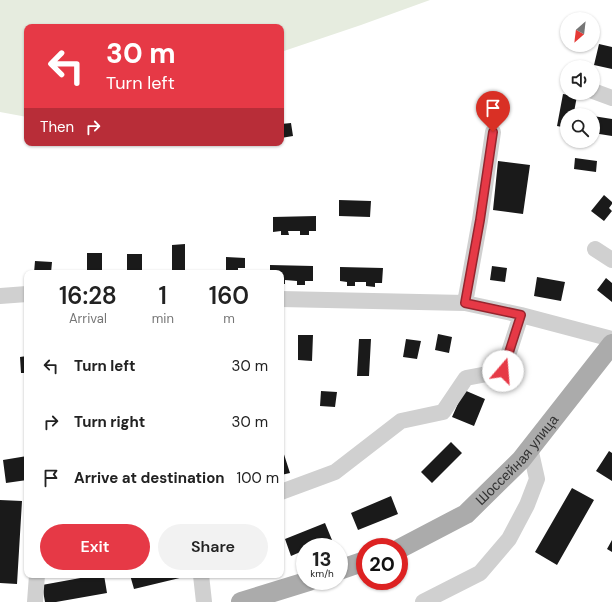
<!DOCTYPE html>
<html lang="en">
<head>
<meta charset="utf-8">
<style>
  :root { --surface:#fff; --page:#f2f2f2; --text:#222; --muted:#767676; --accent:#e63946 }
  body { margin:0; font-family:"DM Sans",sans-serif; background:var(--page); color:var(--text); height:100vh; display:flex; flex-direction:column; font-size:15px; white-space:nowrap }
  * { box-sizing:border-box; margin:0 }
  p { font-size:13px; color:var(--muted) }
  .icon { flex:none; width:22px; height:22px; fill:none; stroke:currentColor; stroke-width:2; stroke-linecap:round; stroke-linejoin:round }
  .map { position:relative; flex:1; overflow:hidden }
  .sheet { position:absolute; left:24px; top:270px; width:260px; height:308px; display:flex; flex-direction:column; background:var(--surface); border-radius:8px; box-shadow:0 1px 3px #0004 }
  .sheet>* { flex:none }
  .banner { position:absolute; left:24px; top:24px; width:260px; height:122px; border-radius:8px; box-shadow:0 1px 3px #0004; background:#e63946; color:#fff; overflow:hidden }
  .needle { width:26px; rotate:208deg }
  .fabs { position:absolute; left:560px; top:12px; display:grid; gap:8px }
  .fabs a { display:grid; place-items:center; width:40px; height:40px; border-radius:50%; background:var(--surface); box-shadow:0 1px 3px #0004; font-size:20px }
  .speed { position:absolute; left:296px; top:538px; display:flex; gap:8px; font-size:20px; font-weight:700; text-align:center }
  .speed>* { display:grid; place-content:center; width:52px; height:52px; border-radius:50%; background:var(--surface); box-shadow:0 1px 3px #0004; line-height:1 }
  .speed small { font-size:10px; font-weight:400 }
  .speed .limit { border:6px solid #d22; background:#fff; color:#111 }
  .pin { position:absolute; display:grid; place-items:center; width:34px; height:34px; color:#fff; margin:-41px -17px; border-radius:50% 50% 50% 0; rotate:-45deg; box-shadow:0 0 4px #0007 }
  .pin .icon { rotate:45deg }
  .me { position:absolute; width:44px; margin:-22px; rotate:18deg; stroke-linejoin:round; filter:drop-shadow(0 0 3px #0008) }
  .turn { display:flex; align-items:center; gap:14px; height:84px; padding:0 16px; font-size:18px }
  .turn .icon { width:52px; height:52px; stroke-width:2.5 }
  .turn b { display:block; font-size:28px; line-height:34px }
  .then { display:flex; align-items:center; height:38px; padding:0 16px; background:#0003; gap:8px; font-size:15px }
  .eta { display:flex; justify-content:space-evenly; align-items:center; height:68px; text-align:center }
  .eta b { font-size:24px; font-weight:600; line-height:28px }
  .primary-button { display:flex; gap:8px; margin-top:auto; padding:8px 16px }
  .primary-button a { flex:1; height:46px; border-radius:24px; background:var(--accent); color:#fff; font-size:16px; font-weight:600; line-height:46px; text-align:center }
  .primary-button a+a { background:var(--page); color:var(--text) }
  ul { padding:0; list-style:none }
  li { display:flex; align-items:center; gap:12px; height:56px; padding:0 16px }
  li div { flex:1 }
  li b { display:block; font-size:15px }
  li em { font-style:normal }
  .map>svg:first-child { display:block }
</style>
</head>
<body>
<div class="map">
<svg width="612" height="602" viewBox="0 0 612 602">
  <rect width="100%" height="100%" fill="#fff"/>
  <!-- green -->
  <path fill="#e6ecdf" d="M0 0H430L361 25 281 52V27H27V117L0 112Z"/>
  <!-- building -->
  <path fill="#1a1a1a" d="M599 44 612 47V69L594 65Z
    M563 94 577 96 574 112 586 114 567 115V128L557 126Z
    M593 116 612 119V136L593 133Z
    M291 123 293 136 281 138V124Z
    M575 158 597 161 596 172 574 169Z
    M498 161 530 165 523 214 493 210Z
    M604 195 612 202V204L609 208 612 211 604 221 591 211Z
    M339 200 371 201 370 217 339 216Z
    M316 216V231H309V235H300V231H288L289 235H281V231L273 232V217Z
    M185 244V273H172V245Z
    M87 253H102V273H87Z
    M127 254H142V273H127Z
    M226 257 245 258V268H238V273H226Z
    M35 261 52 262 51 273H34Z
    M270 265 313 266V281H305V285H297V281L285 280V284H281V273H270Z
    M492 266 507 268 505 282 490 280Z
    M340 267 383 268 382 283H375V287L366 286V282H355V286H347V282L340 281Z
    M537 277 565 282 561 301 534 296Z
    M606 278 612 283V302L597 290Z
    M438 334 452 337 449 353 435 350Z
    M298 335H313L312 361 298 360Z
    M359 339H371L369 376H357Z
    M406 339 421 341 417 359 403 357Z
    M27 356V373H21L20 357Z
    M464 390 485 399 474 426 452 417Z
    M321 391 337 392 335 407 320 406Z
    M451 442 462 453 432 483 421 472Z
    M281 445 290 473 281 475Z
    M609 451 612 453V481L596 471Z
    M27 456V480L6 483 3 460Z
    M572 488 594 500 557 565 535 552Z
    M391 496 398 514 358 530 351 513Z
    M0 500 22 501 17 584 0 583Z
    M325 523 332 540 314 547H305V550L291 556 285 539Z
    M612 540V552L607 549Z
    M97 575H104L107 593 56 602H45L42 585Z
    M130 575H188V576L134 589Z"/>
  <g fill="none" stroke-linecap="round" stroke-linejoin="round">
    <!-- minor -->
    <path stroke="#d0d0d0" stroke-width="16" d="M593 91 612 98
      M595 249 612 260
      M0 296 27 294
      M281 299 465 303 521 315 612 339
      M465 303 480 220 493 132
      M281 492 335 472 401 421 443 412 466 378 503 371 521 315
      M201 575 204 602
      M35 602 37 575
      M423 602 480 573 509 539 527 505 537 479 530 448"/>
    <!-- major -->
    <g stroke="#ababab" stroke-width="20">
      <path id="s1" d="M399 549 466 514 521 460 612 344"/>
      <path d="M339 570 365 561"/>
      <path d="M241 602 309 581"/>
    </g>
  </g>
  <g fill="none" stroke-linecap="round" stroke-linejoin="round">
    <defs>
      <path id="route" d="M493 132 480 220 465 303 521 315 503 371"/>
    </defs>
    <!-- route casing -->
    <use href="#route" stroke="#96252e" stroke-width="10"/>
    <!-- route -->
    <use href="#route" stroke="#e63946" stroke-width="7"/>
  </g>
  <g text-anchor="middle" stroke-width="4" stroke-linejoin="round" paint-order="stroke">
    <!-- street labels -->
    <g font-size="14" fill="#333" stroke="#fff">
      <text dy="5" stroke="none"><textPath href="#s1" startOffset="150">Шоссейная улица</textPath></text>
    </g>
  </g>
</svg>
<div class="fabs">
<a><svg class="needle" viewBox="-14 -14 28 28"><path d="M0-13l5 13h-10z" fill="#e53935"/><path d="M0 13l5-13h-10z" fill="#767676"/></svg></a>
<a><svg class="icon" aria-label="sound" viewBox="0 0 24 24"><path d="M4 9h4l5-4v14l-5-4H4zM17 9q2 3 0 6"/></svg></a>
<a><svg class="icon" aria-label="search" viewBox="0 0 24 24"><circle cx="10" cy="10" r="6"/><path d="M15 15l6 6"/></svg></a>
</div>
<div class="speed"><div>13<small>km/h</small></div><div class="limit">20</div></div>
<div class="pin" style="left:493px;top:132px;background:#d93025"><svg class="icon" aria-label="arrive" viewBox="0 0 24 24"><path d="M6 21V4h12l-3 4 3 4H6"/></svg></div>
<svg class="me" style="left:503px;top:371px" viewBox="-20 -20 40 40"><circle r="19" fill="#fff"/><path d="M0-13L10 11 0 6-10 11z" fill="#e63946"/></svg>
<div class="banner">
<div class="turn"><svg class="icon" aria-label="left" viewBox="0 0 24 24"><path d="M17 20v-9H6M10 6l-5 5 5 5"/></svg><div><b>30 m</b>Turn left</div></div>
<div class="then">Then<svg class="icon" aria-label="right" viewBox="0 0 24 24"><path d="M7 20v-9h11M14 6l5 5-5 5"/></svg></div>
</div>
<section class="sheet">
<div class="eta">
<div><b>16:28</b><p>Arrival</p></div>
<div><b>1</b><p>min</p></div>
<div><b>160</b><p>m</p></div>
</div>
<ul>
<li><svg class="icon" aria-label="left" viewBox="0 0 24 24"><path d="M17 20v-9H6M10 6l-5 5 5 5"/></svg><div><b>Turn left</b></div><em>30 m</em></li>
<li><svg class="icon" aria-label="right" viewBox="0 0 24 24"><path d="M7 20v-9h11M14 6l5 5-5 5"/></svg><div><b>Turn right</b></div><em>30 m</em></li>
<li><svg class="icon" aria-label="arrive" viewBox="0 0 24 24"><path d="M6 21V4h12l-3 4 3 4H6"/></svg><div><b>Arrive at destination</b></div><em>100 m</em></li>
</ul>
<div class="primary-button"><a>Exit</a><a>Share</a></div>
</section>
</div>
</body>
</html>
